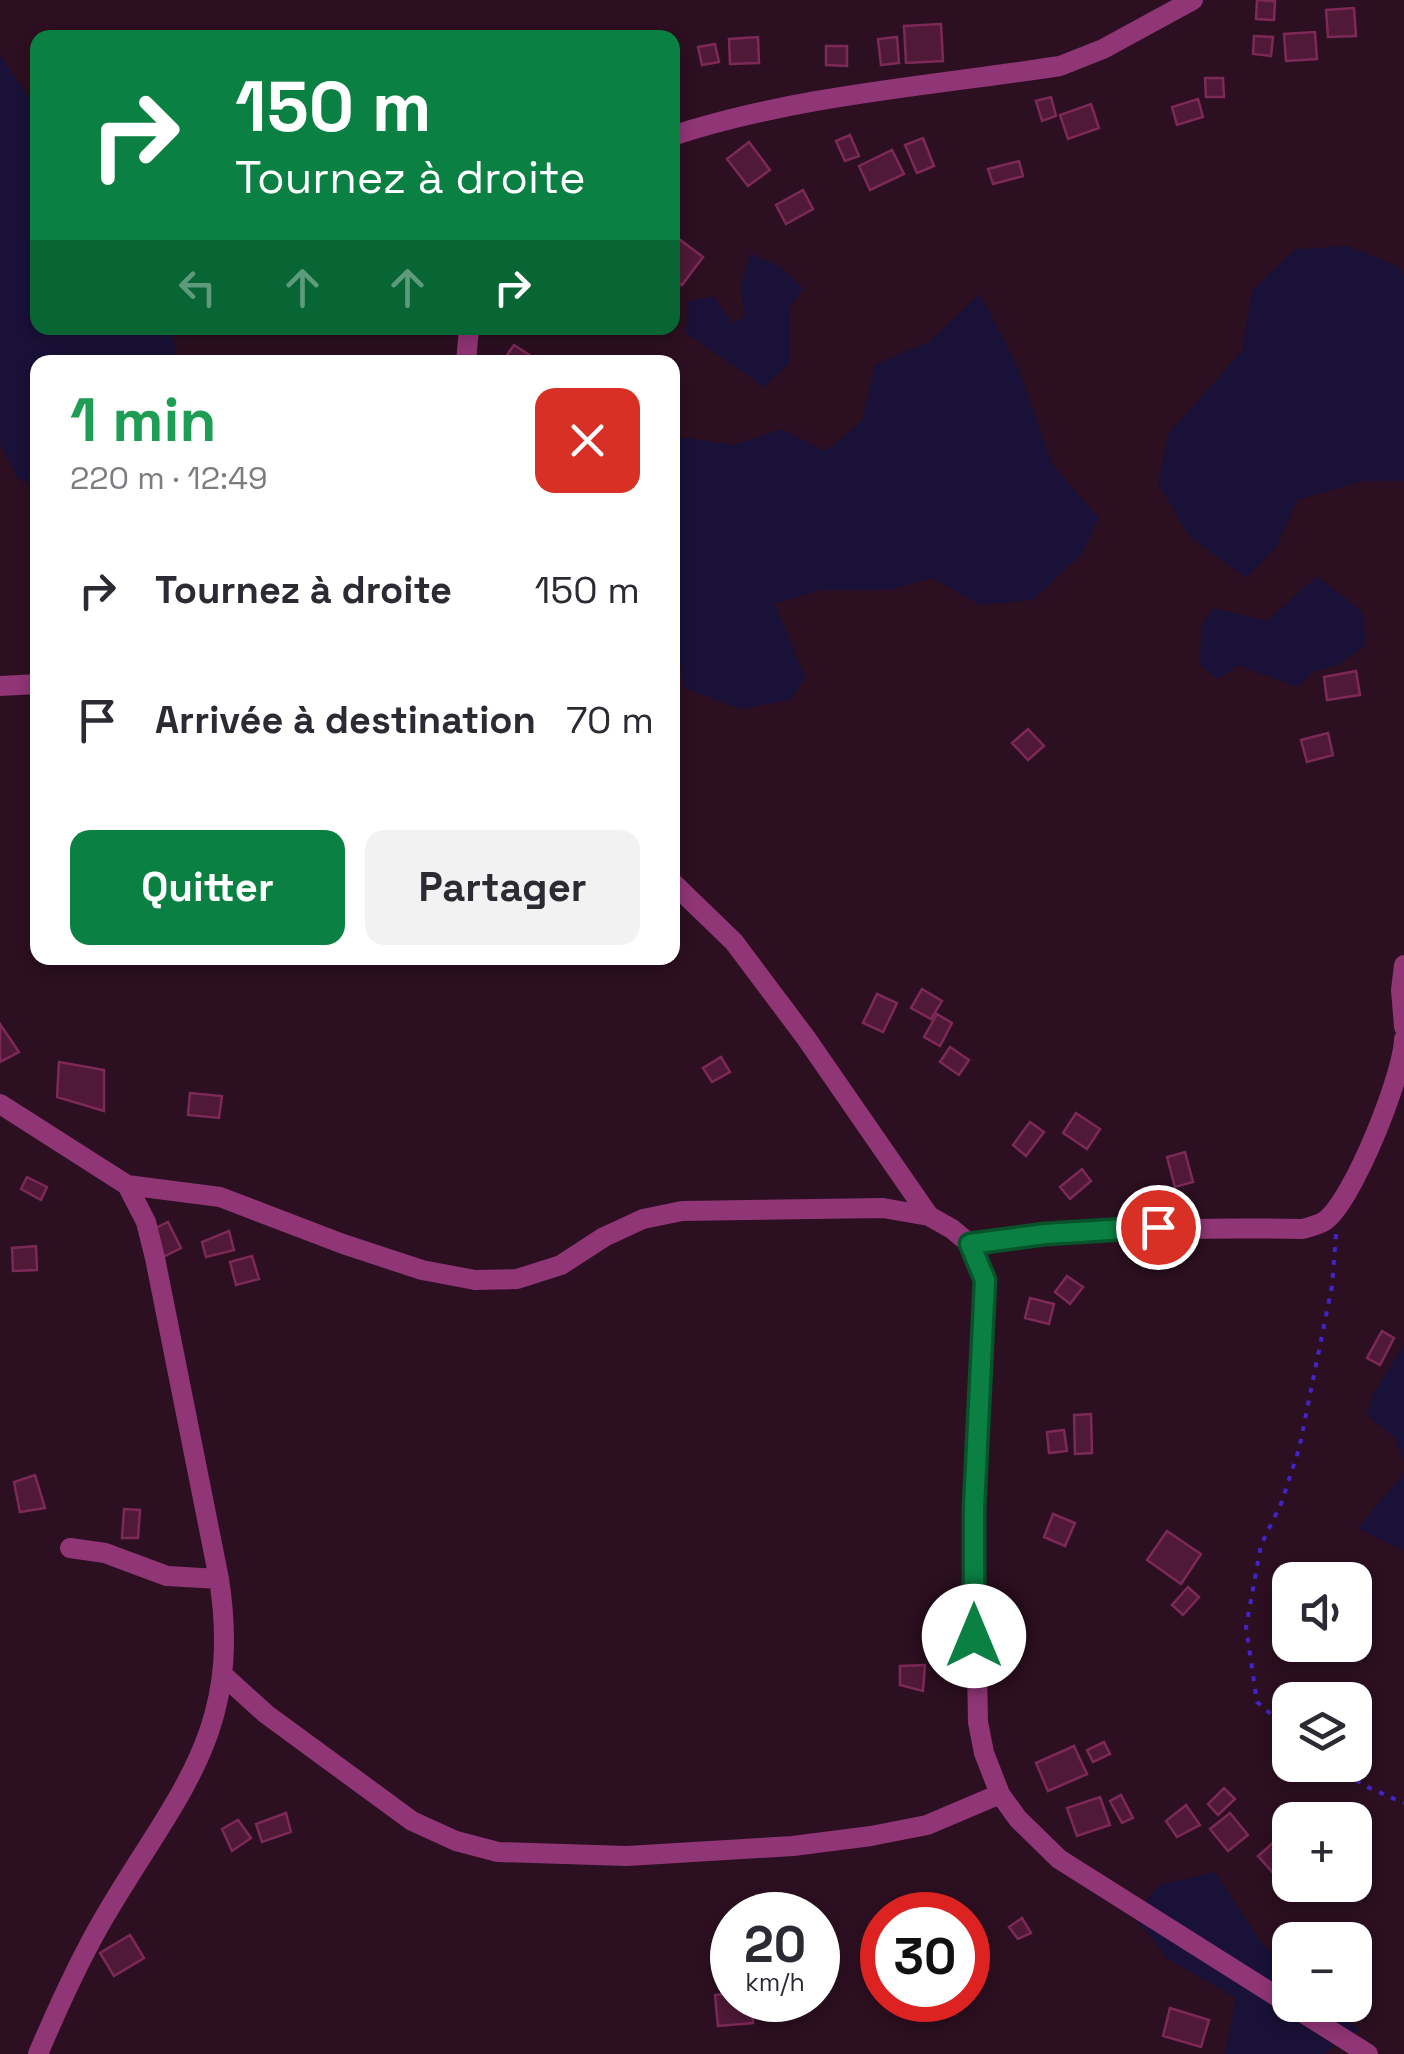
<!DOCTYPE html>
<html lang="fr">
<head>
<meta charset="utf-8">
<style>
  :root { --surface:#fff; --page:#f2f2f3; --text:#2b2b33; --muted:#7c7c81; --accent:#0b8043 }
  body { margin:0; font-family:"Space Grotesk",sans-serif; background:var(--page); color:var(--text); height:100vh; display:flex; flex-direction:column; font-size:38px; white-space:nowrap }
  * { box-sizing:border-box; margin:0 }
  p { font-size:32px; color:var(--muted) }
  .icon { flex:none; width:55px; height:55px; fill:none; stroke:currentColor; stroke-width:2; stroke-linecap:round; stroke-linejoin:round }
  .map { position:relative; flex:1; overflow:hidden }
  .details { position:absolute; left:30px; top:355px; width:650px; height:610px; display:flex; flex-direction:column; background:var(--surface); border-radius:20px; box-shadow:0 5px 15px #0003 }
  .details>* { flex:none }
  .top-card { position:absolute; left:30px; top:30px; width:650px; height:305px; border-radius:20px; box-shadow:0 5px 15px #0003; background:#0b8043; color:#fff; overflow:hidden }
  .fabs { position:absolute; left:1272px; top:1562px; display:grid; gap:20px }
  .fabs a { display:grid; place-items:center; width:100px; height:100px; border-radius:20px; background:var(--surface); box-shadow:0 5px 15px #0003; font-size:50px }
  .speed { position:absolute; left:710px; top:1892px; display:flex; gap:20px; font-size:50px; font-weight:700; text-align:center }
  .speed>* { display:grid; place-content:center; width:130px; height:130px; border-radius:50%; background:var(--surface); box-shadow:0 5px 15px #0003; line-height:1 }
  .speed small { font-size:25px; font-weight:400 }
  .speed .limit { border:15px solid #d22; background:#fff; color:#111 }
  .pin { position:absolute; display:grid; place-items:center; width:85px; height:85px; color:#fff; margin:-42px; border:5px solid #fff; border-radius:50%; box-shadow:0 2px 10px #0007 }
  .me { position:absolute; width:110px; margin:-55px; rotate:0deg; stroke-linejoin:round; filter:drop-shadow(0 0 8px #0008) }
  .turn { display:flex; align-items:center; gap:35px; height:210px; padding:0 40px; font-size:45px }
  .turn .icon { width:130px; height:130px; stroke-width:2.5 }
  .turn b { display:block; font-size:70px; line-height:85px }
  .lanes { display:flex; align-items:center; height:95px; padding:0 40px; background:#0003; justify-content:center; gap:50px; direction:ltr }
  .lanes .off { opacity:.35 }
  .round { display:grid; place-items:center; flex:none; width:105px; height:105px; border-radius:20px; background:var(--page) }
  .summary { display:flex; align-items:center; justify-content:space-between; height:170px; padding:0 40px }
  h1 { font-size:60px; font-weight:700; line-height:75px; color:#1e9e55 }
  .action { display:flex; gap:20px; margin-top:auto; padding:20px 40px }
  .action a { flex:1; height:115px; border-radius:20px; background:var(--accent); color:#fff; font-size:40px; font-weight:700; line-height:115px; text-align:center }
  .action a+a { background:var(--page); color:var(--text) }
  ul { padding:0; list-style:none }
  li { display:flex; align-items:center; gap:30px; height:130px; padding:0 40px }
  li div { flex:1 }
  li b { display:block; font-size:38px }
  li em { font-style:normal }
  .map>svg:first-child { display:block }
</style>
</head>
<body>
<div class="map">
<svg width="1404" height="2054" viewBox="0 0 1404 2054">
  <rect width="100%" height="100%" fill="#2c0f20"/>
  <!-- green -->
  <path fill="#191137" d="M0 55 37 108 38 328H172L178 362H38L37 487 18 479 0 444Z
    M1348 246 1399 267 1404 276V481H1362L1298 500 1276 547 1246 578 1189 536 1158 484 1168 434 1242 351 1252 290 1296 249Z
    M750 253 781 267 803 288 789 309 790 363 764 387 686 333 688 301 714 296 732 323 744 317 741 285Z
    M980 294 1017 365 1053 465 1099 518 1082 554 1033 600 980 605 932 578 890 590H821L775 604 805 677 791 700 740 709 684 688 678 646 672 639 673 436 734 445 782 429 826 451 862 421 875 365 930 341Z
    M1317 576 1362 611 1366 645 1338 665 1313 672 1298 687 1238 665 1218 679 1199 664 1202 625 1213 608 1267 621Z
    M1404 1344V1463L1395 1438 1366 1414 1375 1391Z
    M1404 1473V1551L1358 1528Z
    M1215 1872 1262 1944 1290 1968V2005H1331L1360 2030 1323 2054H1225L1236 1998 1167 1958 1133 1916 1159 1885Z"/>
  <!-- building -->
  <path fill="#4f1937" stroke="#7d2958" stroke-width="2.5" d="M1257 0 1275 1 1274 20 1256 19Z
    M1354 8 1356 36 1328 37 1326 10Z
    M941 24 943 61 906 63 904 26Z
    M1315 32 1317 59 1286 61 1284 34Z
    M1254 36 1273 37 1271 56 1253 54Z
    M758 37 759 63 730 64 729 39Z
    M897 37 899 63 881 65 878 39Z
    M715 44 719 62 702 65 698 47Z
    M826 46H847V66L826 65Z
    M1205 78H1223L1224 97H1206Z
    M1051 97 1056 116 1042 121 1036 101Z
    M1198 99 1203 117 1177 125 1172 107Z
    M1091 104 1099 128 1068 139 1060 115Z
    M850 135 859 156 845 161 836 141Z
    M923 138 934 166 917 173 905 145Z
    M749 142 770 170 748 186 727 159Z
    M892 150 904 174 870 190 859 166Z
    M1019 161 1023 176 993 184 988 169Z
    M803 190 813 209 786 224 776 205Z
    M679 239 703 257 682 285 672 279V248Z
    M514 345 531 356 526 362H502Z
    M1356 671 1360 695 1327 700 1324 677Z
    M1028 729 1044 746 1028 760 1012 743Z
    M1328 733 1333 755 1307 762 1301 740Z
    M922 989 942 1001 931 1019 911 1008Z
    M877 994 897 1003 883 1032 863 1023Z
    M937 1014 952 1023 940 1046 924 1037Z
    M0 1024 19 1052 0 1062Z
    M950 1047 969 1060 959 1075 940 1062Z
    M721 1057 730 1072 712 1082 703 1068Z
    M59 1062 104 1070V1111L57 1097Z
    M190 1093 222 1096 219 1118 188 1115Z
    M1076 1113 1100 1129 1087 1149 1063 1133Z
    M1030 1122 1044 1132 1026 1156 1013 1145Z
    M1185 1152 1193 1182 1175 1187 1167 1157Z
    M1082 1169 1091 1181 1070 1199 1060 1187Z
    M27 1177 47 1187 41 1200 21 1189Z
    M168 1222 181 1248 161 1258 148 1232Z
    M229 1231 234 1250 206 1257 202 1242Z
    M36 1246 37 1270 13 1271 12 1248Z
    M252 1256 259 1279 236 1285 230 1262Z
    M1067 1276 1083 1287 1070 1304 1055 1292Z
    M1030 1298 1054 1304 1049 1324 1025 1318Z
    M1382 1331 1394 1338 1380 1365 1367 1358Z
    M1091 1414 1092 1453 1075 1454 1074 1415Z
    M1064 1430 1067 1451 1049 1453 1047 1432Z
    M35 1475 45 1508 20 1512 14 1482Z
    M124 1509 140 1510 138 1538H122Z
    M1053 1514 1075 1523 1065 1546 1044 1537Z
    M1167 1531 1201 1554 1181 1584 1147 1560Z
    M1188 1587 1199 1597 1183 1615 1172 1605Z
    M925 1665 923 1691 900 1685V1666Z
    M1104 1742 1110 1754 1093 1762 1087 1750Z
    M1074 1746 1087 1774 1048 1791 1036 1763Z
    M1224 1788 1235 1799 1218 1815 1208 1804Z
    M1121 1795 1133 1818 1122 1823 1110 1801Z
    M1100 1797 1110 1825 1077 1836 1067 1808Z
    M1186 1805 1200 1825 1177 1837 1166 1821Z
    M286 1813 291 1832 262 1842 256 1824Z
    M1230 1813 1248 1835 1228 1851 1210 1829Z
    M238 1820 251 1838 232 1851 222 1829Z
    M1276 1840 1290 1856V1860L1274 1874 1258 1856Z
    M1022 1918 1031 1933 1018 1939 1009 1927Z
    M130 1935 144 1958 114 1976 100 1953Z
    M732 1993V2000H751L753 2023 718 2026 715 1995Z
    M1170 2008 1209 2020 1201 2047 1163 2036Z"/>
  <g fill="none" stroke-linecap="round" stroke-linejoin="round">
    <!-- path -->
    <path stroke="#4324c8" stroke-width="4" stroke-dasharray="5 8" stroke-linecap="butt" d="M1290 1731 1257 1702 1246 1627 1261 1545 1281 1504 1299 1449 1332 1286 1336 1234
      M1335 1765 1365 1786 1404 1803"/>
    <!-- minor -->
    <path stroke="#903576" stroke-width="20" d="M672 136C797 95 931 86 1060 66L1103 49 1193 0
      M466 362 469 328
      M0 686 38 684
      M672 882 734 942 806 1038 929 1216
      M1404 965 1401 990 1404 1027
      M0 1104 127 1185 220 1197 343 1244 422 1270 475 1280 517 1279 561 1265 604 1237 643 1219 682 1211 883 1208 929 1216 952 1229 970 1244 985 1281 974 1508 978 1722 984 1753 1000 1794 1018 1819 1059 1859 1368 2054
      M970 1244C1083 1229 1190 1227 1303 1229 1311 1226 1320 1225 1326 1220 1354 1198 1403 1075 1404 1039
      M70 1548 105 1553 167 1576 219 1579
      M223 1675 266 1714 412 1821 456 1841 498 1852 627 1856 793 1846 871 1836 927 1825 1000 1794
      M38 2054C58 2007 79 1960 105 1916 177 1793 243 1733 219 1579L155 1258 146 1222 127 1185"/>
  </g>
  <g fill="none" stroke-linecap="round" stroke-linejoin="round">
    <defs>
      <path id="route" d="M974 1636V1508L985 1280 970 1244 1045 1234 1158 1227"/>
    </defs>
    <!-- route casing -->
    <use href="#route" stroke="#07532c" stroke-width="25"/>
    <!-- route -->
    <use href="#route" stroke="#0b8043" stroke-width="18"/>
  </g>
</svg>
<div class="fabs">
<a><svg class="icon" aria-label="sound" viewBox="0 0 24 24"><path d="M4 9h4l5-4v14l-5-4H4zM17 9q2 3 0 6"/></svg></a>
<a><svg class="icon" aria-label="layers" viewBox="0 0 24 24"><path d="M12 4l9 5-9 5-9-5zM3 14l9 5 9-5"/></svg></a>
<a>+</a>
<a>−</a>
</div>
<div class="speed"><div>20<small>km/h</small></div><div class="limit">30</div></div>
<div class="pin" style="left:1158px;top:1227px;background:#d93025"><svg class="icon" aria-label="arrive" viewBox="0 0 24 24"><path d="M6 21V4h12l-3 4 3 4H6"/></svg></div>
<svg class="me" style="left:974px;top:1636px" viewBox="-20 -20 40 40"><circle r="19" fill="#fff"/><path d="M0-13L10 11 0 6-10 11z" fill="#0b8043"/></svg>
<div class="top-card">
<div class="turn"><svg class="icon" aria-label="right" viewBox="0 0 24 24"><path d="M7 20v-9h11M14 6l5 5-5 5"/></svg><div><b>150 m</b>Tournez à droite</div></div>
<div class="lanes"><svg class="icon off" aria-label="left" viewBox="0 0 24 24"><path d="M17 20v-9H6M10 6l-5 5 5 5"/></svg><svg class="icon off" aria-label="ahead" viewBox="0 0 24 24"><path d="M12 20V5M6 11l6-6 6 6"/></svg><svg class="icon off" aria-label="ahead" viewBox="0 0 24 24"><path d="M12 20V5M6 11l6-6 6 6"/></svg><svg class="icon" aria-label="right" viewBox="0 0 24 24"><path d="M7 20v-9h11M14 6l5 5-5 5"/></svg></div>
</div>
<section class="details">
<div class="summary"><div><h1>1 min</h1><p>220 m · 12:49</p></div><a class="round" style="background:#d93025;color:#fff"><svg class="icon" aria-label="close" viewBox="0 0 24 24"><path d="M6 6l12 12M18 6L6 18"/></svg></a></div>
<ul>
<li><svg class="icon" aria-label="right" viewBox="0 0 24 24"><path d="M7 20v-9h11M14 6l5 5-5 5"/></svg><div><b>Tournez à droite</b></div><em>150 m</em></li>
<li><svg class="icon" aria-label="arrive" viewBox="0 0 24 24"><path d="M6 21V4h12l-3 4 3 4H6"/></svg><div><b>Arrivée à destination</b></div><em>70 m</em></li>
</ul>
<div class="action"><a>Quitter</a><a>Partager</a></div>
</section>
</div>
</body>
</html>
